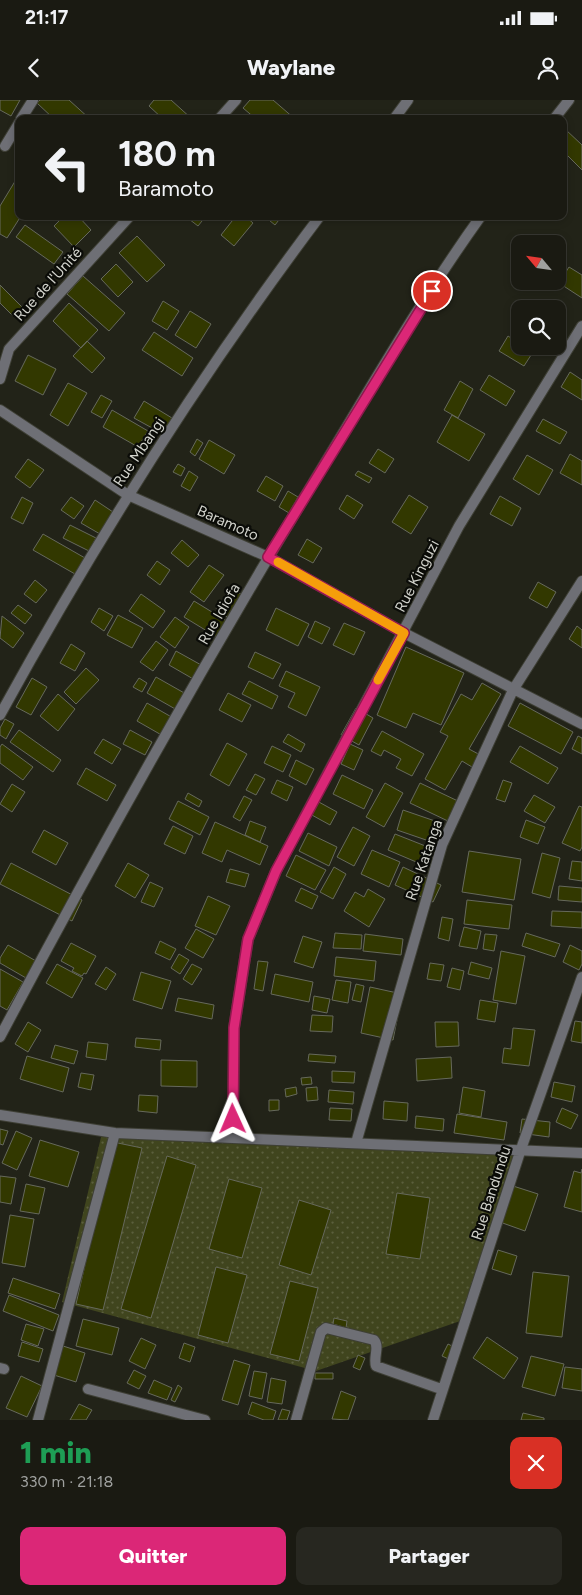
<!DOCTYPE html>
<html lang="fr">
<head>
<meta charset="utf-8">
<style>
  :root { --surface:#1a1a12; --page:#272720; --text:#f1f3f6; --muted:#9fa19f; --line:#383832; --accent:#db2777 }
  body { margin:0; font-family:Figtree,sans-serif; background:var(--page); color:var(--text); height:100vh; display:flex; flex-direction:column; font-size:19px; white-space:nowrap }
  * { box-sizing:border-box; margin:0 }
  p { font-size:16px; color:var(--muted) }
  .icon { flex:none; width:28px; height:28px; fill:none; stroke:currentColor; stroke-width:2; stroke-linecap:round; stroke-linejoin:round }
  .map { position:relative; height:1320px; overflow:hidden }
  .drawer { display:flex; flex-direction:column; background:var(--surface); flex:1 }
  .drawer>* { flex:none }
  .top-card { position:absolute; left:15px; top:15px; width:552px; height:105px; border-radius:10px; box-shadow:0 2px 8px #0003,0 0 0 1px var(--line); background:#1a1a12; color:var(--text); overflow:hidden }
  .needle { width:32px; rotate:299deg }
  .buttons { position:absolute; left:511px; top:135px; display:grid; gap:10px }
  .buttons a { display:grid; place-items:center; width:55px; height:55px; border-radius:10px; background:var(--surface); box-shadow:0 2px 8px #0003,0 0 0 1px var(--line); font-size:25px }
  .pin { position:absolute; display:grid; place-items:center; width:42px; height:42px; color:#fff; margin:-21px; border:2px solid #fff; border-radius:50%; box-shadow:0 1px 5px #0007 }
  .me { position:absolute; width:55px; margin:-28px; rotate:359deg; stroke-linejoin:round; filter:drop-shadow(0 0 4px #0008) }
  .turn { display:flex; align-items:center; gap:18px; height:105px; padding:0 20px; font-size:22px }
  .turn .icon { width:65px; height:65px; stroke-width:2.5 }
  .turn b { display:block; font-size:35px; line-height:42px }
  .round { display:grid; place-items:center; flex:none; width:52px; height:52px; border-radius:10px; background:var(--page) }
  .head { display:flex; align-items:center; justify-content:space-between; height:85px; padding:0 20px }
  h1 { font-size:30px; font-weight:800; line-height:38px; color:#1e9e55 }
  .cta { display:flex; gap:10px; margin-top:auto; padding:10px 20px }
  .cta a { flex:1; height:58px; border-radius:10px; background:var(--accent); color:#fff; font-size:20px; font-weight:800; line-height:58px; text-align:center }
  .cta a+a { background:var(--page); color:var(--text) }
  .status { display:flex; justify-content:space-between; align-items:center; height:35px; padding:0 25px; background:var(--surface); direction:ltr }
  .status svg { height:14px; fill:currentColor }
  header { display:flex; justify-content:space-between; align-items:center; height:65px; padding:0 20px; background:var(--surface); font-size:22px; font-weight:800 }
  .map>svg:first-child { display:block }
</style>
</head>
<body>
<div class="status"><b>21:17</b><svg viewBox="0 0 49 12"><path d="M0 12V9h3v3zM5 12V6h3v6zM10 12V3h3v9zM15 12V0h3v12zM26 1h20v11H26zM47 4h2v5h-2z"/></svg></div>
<header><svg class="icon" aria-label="back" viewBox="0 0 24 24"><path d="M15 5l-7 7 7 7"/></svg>Waylane<svg class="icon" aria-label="person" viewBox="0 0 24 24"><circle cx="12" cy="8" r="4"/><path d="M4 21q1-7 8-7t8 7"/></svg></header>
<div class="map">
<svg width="582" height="1320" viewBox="0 0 582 1320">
  <defs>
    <pattern id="grass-dots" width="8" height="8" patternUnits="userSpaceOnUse" patternTransform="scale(1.25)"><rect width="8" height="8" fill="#40451e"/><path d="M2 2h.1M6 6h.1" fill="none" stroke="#5b5f3d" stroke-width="1.8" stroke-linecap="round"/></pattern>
  </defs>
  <rect width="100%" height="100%" fill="#222318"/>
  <!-- grass -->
  <path fill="url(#grass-dots)" d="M102 1033 521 1049 466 1219 316 1271 62 1202Z"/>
  <!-- building -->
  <path fill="#323800" stroke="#66695c" d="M0 0H20L11 16 0 10Z
    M40 0H69L90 19H54L37 3Z
    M154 0H171L192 19H163L149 6Z
    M250 0H273L295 19H256L243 8Z
    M565 29 582 45V70L564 52Z
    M17 78 19 116H21L7 138 0 134V106Z
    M64 116H78L91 130 74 147 54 126Z
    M185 116H206L198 126Z
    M236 116H245L253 123 234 146 221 135Z
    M264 116H282L275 125Z
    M25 125 63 152 54 164 16 137Z
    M137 136 165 165 147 182 119 153Z
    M116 164 133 182 118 197 101 179Z
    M569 167 582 175V198L559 183Z
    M83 176 125 213 109 231 67 194Z
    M0 185 22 207 13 216 0 203Z
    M163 201 179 211 167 230 152 221Z
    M69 203 98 230 81 248 53 221Z
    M190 211 211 224 196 248 175 235Z
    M154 232 193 258 182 276 142 250Z
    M508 236 520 244V246L533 252 524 266 499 251Z
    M87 241 105 258 92 273 73 256Z
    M28 255 56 269 43 295 15 281Z
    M570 272 582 280V300L561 287Z
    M489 275 515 291 506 306 480 290Z
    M460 281 473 289 458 318 444 310Z
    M68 283 87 293 68 326 50 315Z
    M101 295 112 301 102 318 91 312Z
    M144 301 172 318 163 334 134 318Z
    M112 310 148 331 138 347 103 327Z
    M452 315 485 334 469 361 437 342Z
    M543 319 567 332 560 344 536 331Z
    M197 339 203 343 195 356 190 352Z
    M209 340 235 355 224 374 199 359Z
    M378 349 394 359 385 373 369 363Z
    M570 354 582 361V385L560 373Z
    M527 355 553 370 539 395 513 379Z
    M28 359 44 370 30 388 15 377Z
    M178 364 185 368 181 376 173 372Z
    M189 371 198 377 190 391 181 386Z
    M358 371 372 378 369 383 355 375Z
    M266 376 283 386 275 401 257 391Z
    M288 391 298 397 289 413 279 407Z
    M347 395 363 405 354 419 339 409Z
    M409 395 428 407 411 434 392 422Z
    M500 396 521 408 512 426 490 414Z
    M22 397 33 403 23 424 11 418Z
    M71 397 84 406 74 419 61 410Z
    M95 400 113 412 100 434 81 423Z
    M70 425 96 438 89 451 63 438Z
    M43 434 85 458 75 474 33 450Z
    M307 439 322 448 313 463 298 455Z
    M182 440 199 455 188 467 171 453Z
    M157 461 170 470 160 485 147 475Z
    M209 465 224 475 204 502 190 492Z
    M35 480 47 490 36 503 24 494Z
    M538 482 556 492 547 508 529 498Z
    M231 487 245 497 230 519 216 509Z
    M141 494 165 511 153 528 129 511Z
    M194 501 230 523 220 539 184 517Z
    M18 505 32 515 25 524 11 513Z
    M99 508 113 516 104 531 91 522Z
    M276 508 309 524 298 546 266 530Z
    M118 515 143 528 132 548 107 535Z
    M2 516 24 533 13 548 0 538Z
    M175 517 189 527 175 548 160 537Z
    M315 521 330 528 322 544 308 537Z
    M344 523 365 532 354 555 333 545Z
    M577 526 582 530V548L569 539Z
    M156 541 168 550 153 571 140 562Z
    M71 544 85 553 75 571 60 563Z
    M406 547 464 573 441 625 413 613 406 628 377 615Z
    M176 551 203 566 195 580 169 565Z
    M255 552 281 564 273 579 248 567Z
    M86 568 99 580 76 604 64 592Z
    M286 571 320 587 306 616 288 607 295 593 279 586Z
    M156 577 186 594 177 610 147 593Z
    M32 578 47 587 31 615 16 607Z
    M139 578 147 583 142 592 133 587Z
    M249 581 278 596 272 609 242 594Z
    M482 583 501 594 469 649 484 657 477 670 462 661 445 690 425 679 448 636 440 632 461 594 472 600Z
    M228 593 251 605 242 622 219 610Z
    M58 594 75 609 58 631 40 616Z
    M147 603 175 619 165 637 137 621Z
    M520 603 573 632 561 654 508 626Z
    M356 608 373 618 359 645 341 635Z
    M5 619 14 624 6 639 0 635V628Z
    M19 630 61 660 53 672 10 642Z
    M130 630 152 642 145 655 123 644Z
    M382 631 424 654 412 676 396 668 401 659 384 650 381 656 371 651Z
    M288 634 305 644 301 652 283 642Z
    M578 636 582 638V654L572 649Z
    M103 639 121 649 112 664 94 653Z
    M227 643 247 654 229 686 210 675Z
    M2 644 33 667 23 680 0 663V647Z
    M350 644 363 650 354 670 341 664Z
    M272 646 291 655 283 672 264 663Z
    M520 646 558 668 548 684 510 662Z
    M296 660 314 669 306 685 289 676Z
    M86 668 116 685 107 701 77 684Z
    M255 674 265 679 256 695 246 690Z
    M342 675 373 690 364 709 333 694Z
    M277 680 293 687 287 701 271 693Z
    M503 680 512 683 505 702 496 699Z
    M385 683 403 693 384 727 366 717Z
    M420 683 460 702 450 722 410 703Z
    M12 684 25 692 12 712 0 704Z
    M188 693 202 701 199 707 185 699Z
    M534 695 555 707 545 723 524 711Z
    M244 696 252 700 240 721 233 717Z
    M178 701 209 717 200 735 169 719Z
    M317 701 337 712 330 725 310 714Z
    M579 706 582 707V747L580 751 562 743Z
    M403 710 435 721 429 741 397 730Z
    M526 720 545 727 538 744 520 737Z
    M250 721 266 727 260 742 245 735Z
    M215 722 268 746 260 765 227 750 222 762 202 753Z
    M173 726 193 736 185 754 164 744Z
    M353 727 370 736 354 766 337 757Z
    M44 730 68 743 56 765 32 752Z
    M308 733 337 747 329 766 299 751Z
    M395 734 428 747 421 764 388 750Z
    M372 750 400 762 389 787 361 774Z
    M469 751 521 759 514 800 462 792Z
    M542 753 560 758 550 798 532 793Z
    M296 755 326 770 315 790 286 776Z
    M572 761 582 762V781L569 779Z
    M11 763 82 800 72 821 0 784Z
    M128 763 149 775 135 798 115 786Z
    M334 767 346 774 333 799 320 792Z
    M403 767 441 785 433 802 395 785Z
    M230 769 249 774 245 787 226 782Z
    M150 782 163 788 154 807 141 802Z
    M559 786 582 788V802L558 800Z
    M301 788 318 796 312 809 295 801Z
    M368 789 385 799 369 827 344 811 355 792 364 797Z
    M208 796 230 806 216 835 195 826Z
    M467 800 512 805 509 829 464 824Z
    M552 811 582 812V828L551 826Z
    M442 817 453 819 449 841 438 838Z
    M464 827 481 831 477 849 459 846Z
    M196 829 214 839 203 858 185 848Z
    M335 833 362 835 361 849 333 848Z
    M526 833 560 844 555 857 522 846Z
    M365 834 403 839 401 855 363 851Z
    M485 834 497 835 494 851 483 849Z
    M303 836 322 842 313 868 294 862Z
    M160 841 176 849 170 860 155 853Z
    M71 843 96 856 86 874 84 873 82 876 72 871 74 868 61 861Z
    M8 845 36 861 26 878 0 863V858Z
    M570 845 582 851V864L579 870 563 862Z
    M501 851 525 856 516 904 493 900Z
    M179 854 189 860 180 874 171 868Z
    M336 857 376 861 374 881 334 876Z
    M258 861 268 862 263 891 254 889Z
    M471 862 492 868 489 879 468 874Z
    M430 863 444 865 441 881 427 879Z
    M57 864 83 878 72 898 46 883Z
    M192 864 202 869 192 885 183 879Z
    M106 867 116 874 106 890 95 884Z
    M452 868 464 871 460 890 447 887Z
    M0 869 23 882 7 910 0 906Z
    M141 872 171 881 162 909 133 900Z
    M275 874 313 882 309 902 271 894Z
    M336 880 351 882 348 903 332 900Z
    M356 884 364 886 361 902 352 900Z
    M370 887 402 894 393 940 361 933Z
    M314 896 330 899 327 913 312 910Z
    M178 898 214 905 212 919 175 911Z
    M480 900 498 903 495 922 477 919Z
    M312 915 333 916 332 932 310 931Z
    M575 921 582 922V943L571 941Z
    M28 922 41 930 28 952 15 944Z
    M435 922H458L459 946 436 947Z
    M513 928 535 930 529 966 502 963 504 948 511 949Z
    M136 938 161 940 160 950 135 947Z
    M88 942 108 944 106 960 86 957Z
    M55 945 78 951 74 964 51 958Z
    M309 954 336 956 335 963 308 961Z
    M27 956 69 968 63 992 20 979Z
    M451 957 452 978 417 981 416 959Z
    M161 960 197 961V987L161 986Z
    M332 971 355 972 354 983 332 982Z
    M81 973 94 975 91 990 78 987Z
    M311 977 312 984 302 985 301 978Z
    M554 982 575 986 572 1002 551 997Z
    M296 987 297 994 286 997 285 989Z
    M317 987 318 1000 307 1001 306 988Z
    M463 987 485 991 481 1017 459 1013Z
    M329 990 354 992 353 1004 328 1002Z
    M139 995 158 996 157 1013 138 1011Z
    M269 1000H279V1010L269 1011Z
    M384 1001 408 1003 407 1021 383 1019Z
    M330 1008 352 1009 351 1021 329 1020Z
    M562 1008 578 1015 571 1029 556 1022Z
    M457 1014 507 1022 504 1040 454 1033Z
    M416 1016 444 1019 443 1031 415 1028Z
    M522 1019 550 1022 549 1037 520 1033Z
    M0 1029 8 1031 3 1045 0 1044Z
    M16 1031 32 1038 17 1070 2 1063Z
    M40 1040 79 1052 68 1087 29 1076Z
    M113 1042 142 1048 103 1210 76 1204Z
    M167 1056 196 1065 151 1218 121 1209Z
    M582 1069V1112L564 1107 574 1071 581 1073Z
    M0 1076 16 1078 11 1104 0 1102Z
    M229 1079 262 1088 242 1158 209 1149Z
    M26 1084 45 1088 39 1114 20 1111Z
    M510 1085 538 1094 525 1131 497 1121Z
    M397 1093 430 1098 420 1159 386 1154Z
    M299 1100 331 1110 311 1175 279 1165Z
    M10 1115 34 1119 25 1167 2 1163Z
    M498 1150 517 1156 511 1175 492 1169Z
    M216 1167 247 1175 228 1243 198 1235Z
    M533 1172 569 1176 562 1237 526 1233Z
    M13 1178 60 1194 55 1209 8 1193Z
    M290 1181 318 1188 299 1261 270 1254Z
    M9 1195 59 1215 53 1231 3 1211Z
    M334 1218 347 1221 346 1228 333 1224Z
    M83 1219 119 1228 112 1255 76 1246Z
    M26 1224 44 1229 38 1246 21 1240Z
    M487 1237 518 1258 504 1279 473 1258Z
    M141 1238 156 1245 145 1269 129 1261Z
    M22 1242 43 1249 39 1262 18 1256Z
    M184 1243 195 1247 190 1262 179 1258Z
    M448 1244 460 1250 455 1262 442 1256Z
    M63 1246 85 1253 76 1282 54 1275Z
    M358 1255 365 1258 360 1270 353 1267Z
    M531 1256 564 1264 555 1296 522 1287Z
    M234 1260 250 1265 238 1305 222 1300Z
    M565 1267 582 1269V1291L562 1288Z
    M134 1270 146 1276 139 1289 127 1283Z
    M254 1271 267 1273 262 1299 249 1296Z
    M315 1273H333V1279H315Z
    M21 1276 42 1286 27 1317 6 1308Z
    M271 1278 286 1281 282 1304 267 1302Z
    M154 1280 172 1288 167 1300 148 1293Z
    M178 1285 182 1288 175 1302 171 1300Z
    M341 1291 356 1297 348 1320 332 1319Z
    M252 1302 276 1311 273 1320H264L248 1314Z
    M79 1304 92 1310 86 1320H70Z
    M282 1309 290 1311 287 1320H278Z
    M523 1313 544 1318V1320H521Z"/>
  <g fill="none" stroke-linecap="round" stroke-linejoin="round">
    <defs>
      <path id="minor" d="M21 19 33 0
        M219 19 236 0
        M394 19 408 0
        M554 19 569 0
        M5 46 19 23
        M0 279 9 249 130 116
        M0 310 128 395 268 457 404 533 582 624
        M0 615C95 442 201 274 320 116
        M0 937C99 750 203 565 313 383 367 294 420 201 481 116
        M0 1015 115 1033 582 1053
        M233 1037 234 928 248 839 276 771 459 426 582 226
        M356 1043 442 745 513 590 582 481
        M0 1268 4 1269
        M88 1289 205 1320
        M38 1320 115 1033
        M296 1320 321 1232 326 1228 374 1240C380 1247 373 1257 376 1266L441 1289
        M433 1320 521 1049 582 877"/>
    </defs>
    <!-- minor casing -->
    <use href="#minor" stroke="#3e3f35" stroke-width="12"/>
    <!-- minor -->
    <use href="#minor" stroke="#6e6f75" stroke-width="10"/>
  </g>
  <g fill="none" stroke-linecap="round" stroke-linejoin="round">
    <defs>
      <path id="route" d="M233 1019 234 928 248 839 276 771 404 533 268 457 432 191"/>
    </defs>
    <!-- route casing -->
    <use href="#route" stroke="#8e194d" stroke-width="12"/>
    <!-- route -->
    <use href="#route" stroke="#db2777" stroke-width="9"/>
    <!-- slow -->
    <path stroke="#f59e0b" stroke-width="9" d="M278 462 404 533 378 580"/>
  </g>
  <g text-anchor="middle" stroke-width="4.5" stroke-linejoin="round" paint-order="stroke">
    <!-- street labels -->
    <g font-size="15" fill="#d1d2cb" stroke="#0b0c08">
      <text transform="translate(48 184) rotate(-48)" y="5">Rue de l'Unité</text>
      <text transform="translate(139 352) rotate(-56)" y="5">Rue Mbangi</text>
      <text transform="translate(228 423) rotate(24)" y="5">Baramoto</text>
      <text transform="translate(417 476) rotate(-63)" y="5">Rue Kinguzi</text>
      <text transform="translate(219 514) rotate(-60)" y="5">Rue Idiofa</text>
      <text transform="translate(424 760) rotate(-71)" y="5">Rue Katanga</text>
      <text transform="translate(491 1093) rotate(-72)" y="5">Rue Bandundu</text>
    </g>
  </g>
</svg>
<div class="buttons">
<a><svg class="needle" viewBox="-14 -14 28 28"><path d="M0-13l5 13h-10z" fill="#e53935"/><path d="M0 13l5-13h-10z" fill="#9fa19f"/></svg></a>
<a><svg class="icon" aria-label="search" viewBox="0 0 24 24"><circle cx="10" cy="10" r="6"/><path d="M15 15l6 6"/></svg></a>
</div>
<div class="pin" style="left:432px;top:191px;background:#d93025"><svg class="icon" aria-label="arrive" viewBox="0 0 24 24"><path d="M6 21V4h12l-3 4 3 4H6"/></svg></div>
<svg class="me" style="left:233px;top:1019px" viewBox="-20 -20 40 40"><path d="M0-17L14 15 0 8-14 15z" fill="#db2777" stroke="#fff" stroke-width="4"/></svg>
<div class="top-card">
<div class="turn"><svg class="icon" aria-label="left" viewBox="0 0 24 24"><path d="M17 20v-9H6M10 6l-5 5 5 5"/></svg><div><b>180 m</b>Baramoto</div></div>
</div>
</div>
<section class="drawer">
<div class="head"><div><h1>1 min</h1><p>330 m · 21:18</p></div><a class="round" style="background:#d93025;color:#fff"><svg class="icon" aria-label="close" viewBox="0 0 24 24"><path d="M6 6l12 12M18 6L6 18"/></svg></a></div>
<div class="cta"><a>Quitter</a><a>Partager</a></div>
</section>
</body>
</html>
